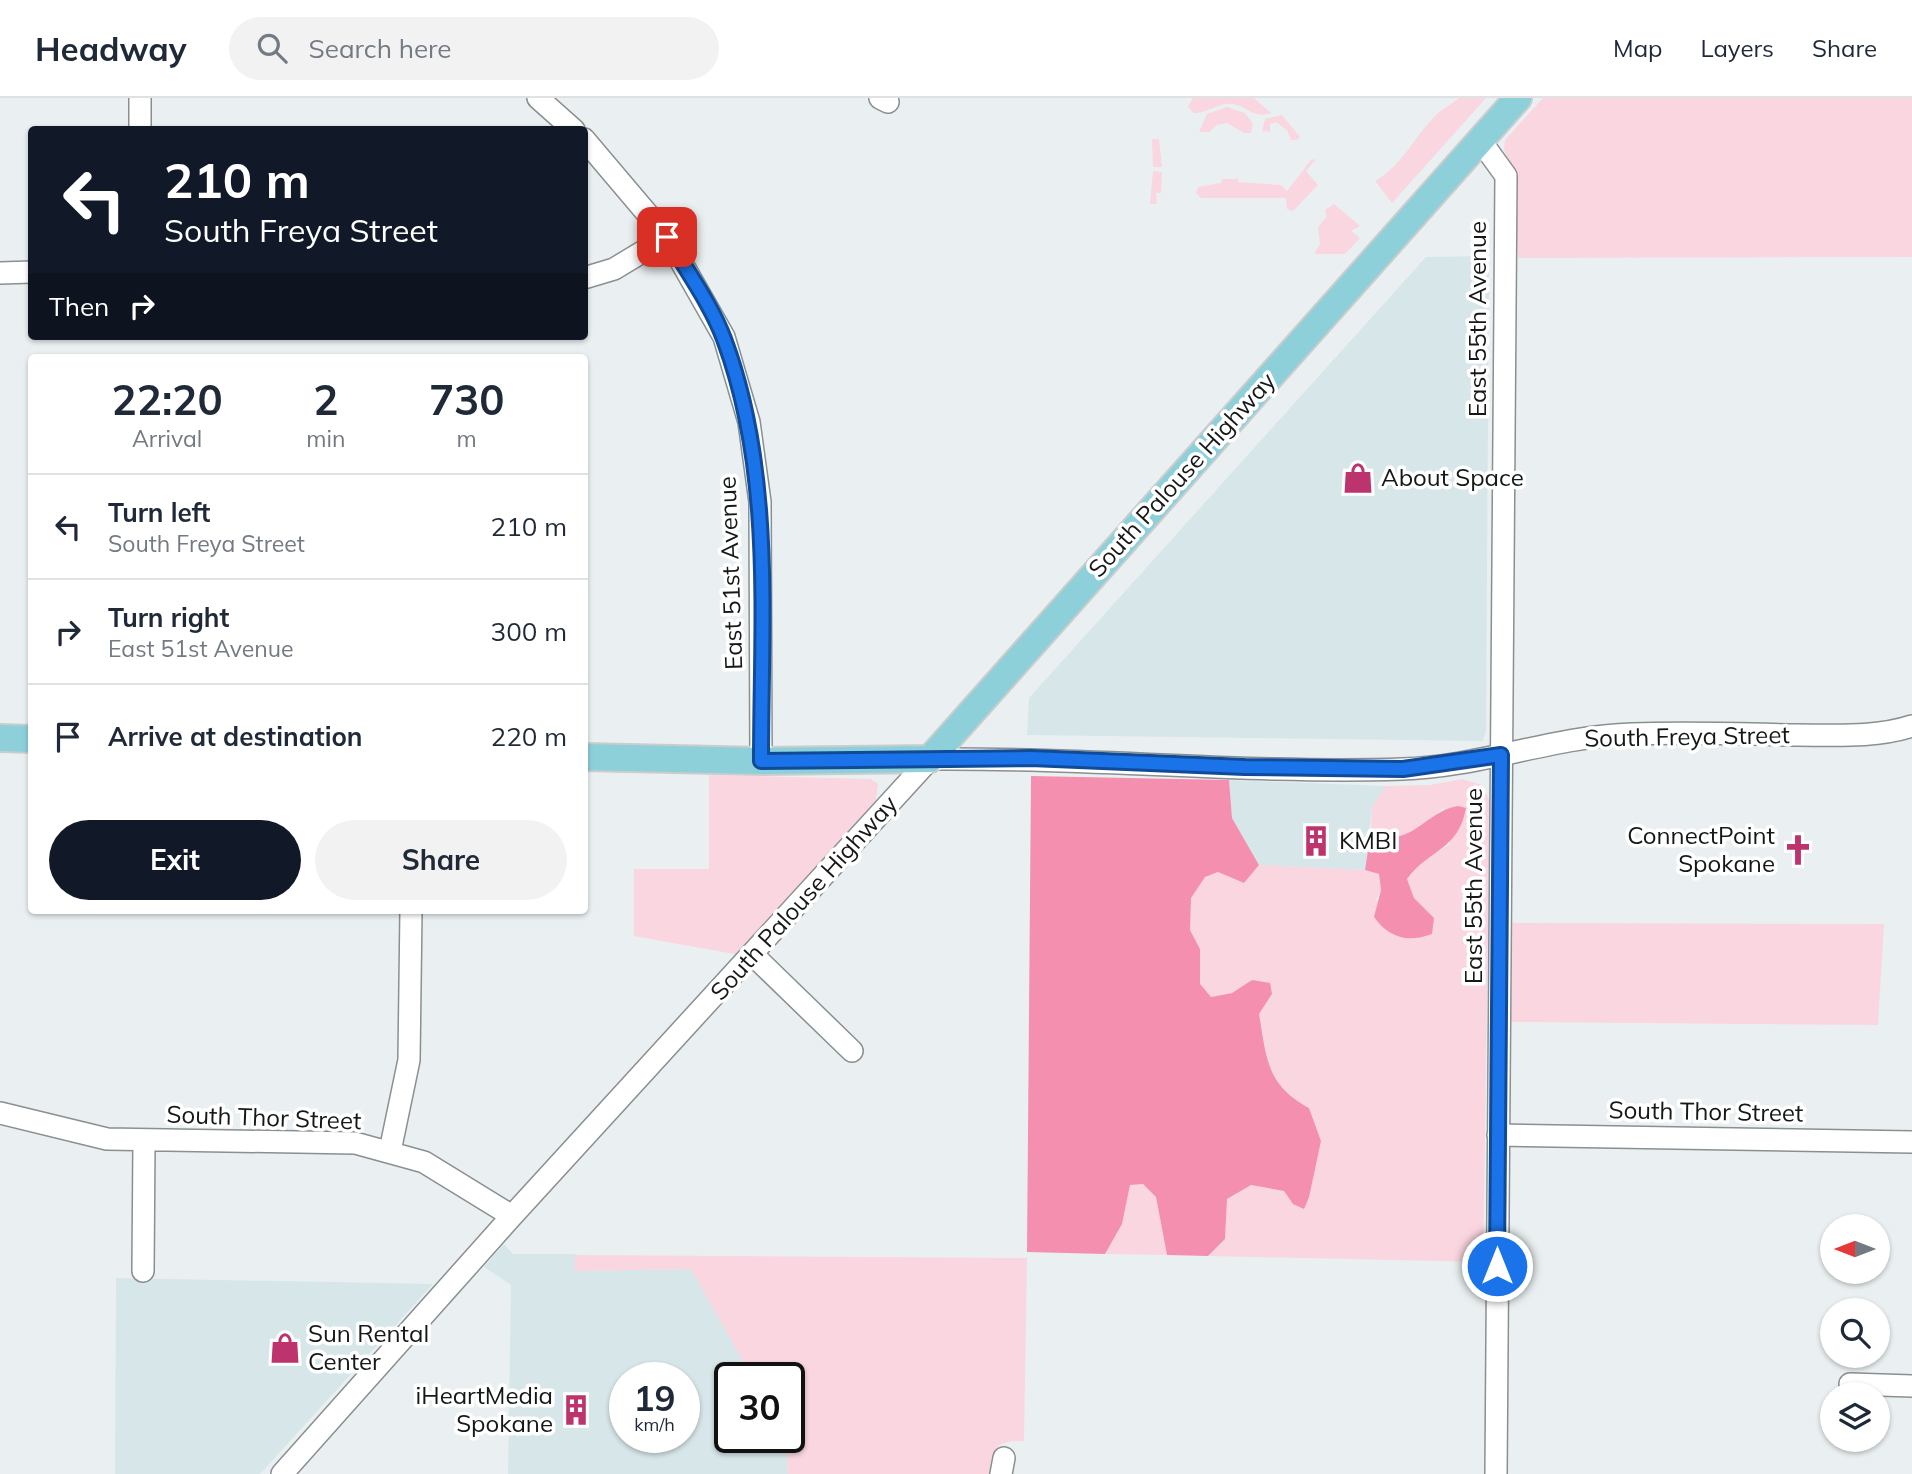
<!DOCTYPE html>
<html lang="en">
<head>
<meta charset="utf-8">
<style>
  :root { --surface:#fff; --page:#f2f2f3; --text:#1f2937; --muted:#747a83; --line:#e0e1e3; --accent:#111827 }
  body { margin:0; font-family:Mulish,sans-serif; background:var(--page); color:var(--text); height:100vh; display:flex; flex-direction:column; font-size:26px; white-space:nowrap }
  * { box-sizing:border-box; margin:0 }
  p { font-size:23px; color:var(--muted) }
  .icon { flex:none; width:38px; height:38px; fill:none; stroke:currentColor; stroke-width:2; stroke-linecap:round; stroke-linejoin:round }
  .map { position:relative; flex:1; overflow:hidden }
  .side { position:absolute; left:28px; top:256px; width:560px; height:560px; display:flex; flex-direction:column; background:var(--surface); border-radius:7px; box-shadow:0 2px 5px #0004 }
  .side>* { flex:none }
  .hud { position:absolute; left:28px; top:28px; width:560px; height:214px; border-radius:7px; box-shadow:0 2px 5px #0004; background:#111827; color:#fff; overflow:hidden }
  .needle { width:46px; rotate:270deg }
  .buttons { position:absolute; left:1820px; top:1116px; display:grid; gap:14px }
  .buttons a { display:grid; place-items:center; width:70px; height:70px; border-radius:50%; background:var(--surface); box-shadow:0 2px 5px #0004; font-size:35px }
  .speed { position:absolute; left:609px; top:1264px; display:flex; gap:14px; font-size:35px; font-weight:700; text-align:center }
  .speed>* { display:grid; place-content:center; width:91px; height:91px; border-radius:50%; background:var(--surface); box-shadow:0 2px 5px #0004; line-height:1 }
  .speed small { font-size:18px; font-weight:400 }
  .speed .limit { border:4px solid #111; border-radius:10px; background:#fff; color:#111 }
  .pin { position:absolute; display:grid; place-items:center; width:60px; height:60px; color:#fff; margin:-30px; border-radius:14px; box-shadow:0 4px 10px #0006 }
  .me { position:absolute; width:77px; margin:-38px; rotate:0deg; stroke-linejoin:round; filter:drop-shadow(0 0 5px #0008) }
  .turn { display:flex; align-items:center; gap:24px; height:147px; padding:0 21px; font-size:32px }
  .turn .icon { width:91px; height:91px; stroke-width:2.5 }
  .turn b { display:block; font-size:49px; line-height:60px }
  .then { display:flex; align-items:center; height:66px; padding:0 21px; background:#0003; gap:14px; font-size:26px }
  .eta { display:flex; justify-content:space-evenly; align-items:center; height:119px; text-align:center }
  .eta b { font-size:42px; font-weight:700; line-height:49px }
  .button { display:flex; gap:14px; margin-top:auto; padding:14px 21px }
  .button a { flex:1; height:80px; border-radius:42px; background:var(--accent); color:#fff; font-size:28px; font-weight:700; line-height:80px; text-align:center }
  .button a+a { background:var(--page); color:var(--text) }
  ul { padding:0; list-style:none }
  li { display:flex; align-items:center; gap:21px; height:105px; padding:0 21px; border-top:2px solid var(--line) }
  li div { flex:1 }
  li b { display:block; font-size:26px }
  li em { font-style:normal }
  header { display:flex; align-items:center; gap:42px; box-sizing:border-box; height:98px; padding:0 35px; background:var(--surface); border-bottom:2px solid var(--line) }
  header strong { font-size:33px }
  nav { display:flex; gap:38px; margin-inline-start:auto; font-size:24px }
  .search { width:490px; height:63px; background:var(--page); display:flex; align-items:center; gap:18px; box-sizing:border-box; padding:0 24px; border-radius:38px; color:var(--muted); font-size:26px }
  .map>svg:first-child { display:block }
</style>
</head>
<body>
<header>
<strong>Headway</strong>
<div class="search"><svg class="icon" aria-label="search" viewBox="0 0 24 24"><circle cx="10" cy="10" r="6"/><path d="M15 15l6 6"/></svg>Search here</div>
<nav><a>Map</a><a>Layers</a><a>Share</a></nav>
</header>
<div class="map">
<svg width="1912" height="1376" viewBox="0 0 1912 1376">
  <rect width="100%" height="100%" fill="#eaf0f1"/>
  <!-- built -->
  <path fill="#d7e6e9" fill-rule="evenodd" d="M1489 158 1486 632 1483 643 1027 637 1029 600 1426 159Z
    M1229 682 1386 688 1372 709 1365 772 1259 767 1232 720Z
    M504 1146 513 1156H575L576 1173 691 1171 752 1279H730V1339H786L788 1376H508L511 1187 484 1169ZM625 1279H684V1339H625Z
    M116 1180 433 1186 260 1376H115Z"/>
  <!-- green -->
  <path fill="#fad6e0" d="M1193 0H1254L1271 15C1253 21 1249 9 1233 6 1217 4 1208 16 1194 15L1188 9Z
    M1459 0H1486L1392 105 1375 83C1406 64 1411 42 1436 17 1443 10 1452 6 1459 0Z
    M1543 0H1912V159L1518 160 1515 84 1504 51 1505 42Z
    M1227 9 1245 15 1253 26 1251 35H1244L1227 25 1217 27 1209 34H1199L1207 16Z
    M1282 17 1300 39 1297 42H1291L1287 32 1276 24 1270 26V34L1262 33 1265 21Z
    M1152 41H1159L1162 69H1153Z
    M1316 61 1306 73 1318 87 1293 113 1287 111 1286 100H1201L1196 95 1198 89 1221 85 1222 81H1238V84L1281 87 1287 93 1311 62Z
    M1153 73 1162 74 1161 95H1156L1157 106H1150Z
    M1334 106 1360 128 1351 133 1360 140 1345 156H1314L1320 146 1318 129 1327 118 1325 112Z
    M709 677 871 681 878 686 876 702 740 857 634 838V771H709Z
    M1462 681 1482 687 1490 703 1483 1164 1208 1158 1225 1141 1227 1101 1251 1087 1284 1093 1293 1106 1317 1060 1321 1043 1309 1010C1266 986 1268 961 1259 916L1272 897 1252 882 1232 895 1211 899 1199 886 1200 851 1190 832 1191 800 1205 779 1218 774 1244 785 1259 767 1365 772 1379 776 1381 792 1376 802 1434 820 1414 800 1407 781 1420 764 1450 746 1444 710 1408 737 1383 739 1371 731 1372 709 1386 688 1430 687Z
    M1512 825 1884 826 1878 927 1511 924Z
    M1143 1086 1156 1099 1167 1157 1105 1156 1122 1126 1130 1087Z
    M575 1157 1027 1160 1024 1343C997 1342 990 1350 990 1376H788L786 1339H789V1279H752L691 1171 575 1173Z"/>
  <!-- forest -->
  <path fill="#f48fb0" d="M1031 678 1229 682 1232 720 1259 767 1244 785 1218 774 1205 779 1191 800 1190 832 1200 851V886L1211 899 1232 895 1252 882 1270 885 1272 896 1259 916C1267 961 1266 986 1309 1010L1321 1043 1309 1099 1304 1111 1293 1106 1284 1093 1251 1087 1227 1101 1225 1141 1208 1158 1167 1157 1156 1099 1143 1086 1130 1087 1122 1126 1105 1156 1027 1154Z
    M1458 708 1466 710C1458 753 1430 750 1407 781L1414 800 1434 820 1432 836C1408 845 1389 840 1374 819L1381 792 1379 776 1365 772 1371 731C1408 756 1424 713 1458 708Z"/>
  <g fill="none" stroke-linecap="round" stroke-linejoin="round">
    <defs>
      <path id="minor" d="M538 0 574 32
        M880 0 888 4
        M140 32V0
        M584 41 667 139 724 239 749 324 760 404 761 663
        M1480 42 1506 78 1496 1376
        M0 175 32 174
        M584 180 614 171 667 139
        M753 857 852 953
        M0 1015 107 1041 355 1045 424 1064 512 1118
        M1498 1037 1912 1044
        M390 1053 409 962 411 812
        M143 1173 144 1043
        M1850 1286 1912 1288
        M282 1376 512 1118 930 661C1087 659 1245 676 1402 671 1480 669 1554 638 1632 636 1687 634 1742 636 1796 637 1834 637 1876 640 1912 628
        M1001 1376 1004 1360"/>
      <path id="major" d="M0 640 32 641
        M584 659 761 663 930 661 1518 0"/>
    </defs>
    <!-- minor casing -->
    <use href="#minor" stroke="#8a8f90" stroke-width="24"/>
    <!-- major casing -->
    <use href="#major" stroke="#ccc" stroke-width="30"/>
    <!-- minor -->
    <use href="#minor" stroke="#fff" stroke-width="21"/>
    <!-- major -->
    <use href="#major" stroke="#8dd0da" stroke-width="26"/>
  </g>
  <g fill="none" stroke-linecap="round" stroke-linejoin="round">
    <defs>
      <path id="route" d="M667 139C686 172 711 206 724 241 774 375 761 523 761 663L1031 660 1245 669 1403 671 1501 657 1497 1168"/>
    </defs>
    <!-- route casing -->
    <use href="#route" stroke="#114b97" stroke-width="18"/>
    <!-- route -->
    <use href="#route" stroke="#1a73e8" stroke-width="12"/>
  </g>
  <!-- icons -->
  <defs>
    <symbol id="shop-bare" viewBox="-9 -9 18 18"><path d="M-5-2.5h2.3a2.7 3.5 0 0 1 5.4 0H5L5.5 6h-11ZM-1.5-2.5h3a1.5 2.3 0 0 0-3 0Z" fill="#bd336d" stroke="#fff" stroke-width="2.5" paint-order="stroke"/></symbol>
    <symbol id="building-bare" viewBox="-9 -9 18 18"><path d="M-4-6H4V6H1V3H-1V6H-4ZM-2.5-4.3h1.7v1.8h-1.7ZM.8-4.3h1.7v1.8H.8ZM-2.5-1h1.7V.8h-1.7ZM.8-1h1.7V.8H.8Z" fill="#bd336d" stroke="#fff" stroke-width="2.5" paint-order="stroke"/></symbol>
    <symbol id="church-bare" viewBox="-9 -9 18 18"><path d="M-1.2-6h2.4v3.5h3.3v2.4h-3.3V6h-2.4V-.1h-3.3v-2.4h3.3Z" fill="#bd336d" stroke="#fff" stroke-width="2.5" paint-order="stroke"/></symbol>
  </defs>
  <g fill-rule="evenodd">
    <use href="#shop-bare" x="1336" y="358" width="44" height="44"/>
    <use href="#building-bare" x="1294" y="721" width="44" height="44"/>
    <use href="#church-bare" x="1776" y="730" width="44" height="44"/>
    <use href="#shop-bare" x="263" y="1228" width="44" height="44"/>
    <use href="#building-bare" x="554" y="1290" width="44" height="44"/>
  </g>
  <g text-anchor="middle" stroke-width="7" stroke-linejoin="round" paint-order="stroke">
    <!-- street labels -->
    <g font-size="24" fill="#161818" stroke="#fff">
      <text transform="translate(1478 221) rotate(-90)" y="8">East 55th Avenue</text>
      <text transform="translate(1182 377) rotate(-48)" y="8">South Palouse Highway</text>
      <text transform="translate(731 475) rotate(-92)" y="8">East 51st Avenue</text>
      <text transform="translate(1687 639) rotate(-1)" y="8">South Freya Street</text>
      <text transform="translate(1474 788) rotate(-90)" y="8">East 55th Avenue</text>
      <text transform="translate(804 800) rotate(-48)" y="8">South Palouse Highway</text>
      <text transform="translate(1706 1014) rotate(1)" y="8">South Thor Street</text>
      <text transform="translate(264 1020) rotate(2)" y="8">South Thor Street</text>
    </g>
    <!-- poi labels -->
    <g font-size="24" fill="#161818" stroke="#fff" text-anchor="start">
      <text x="1381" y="388">About Space</text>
      <text x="1775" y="746" text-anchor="end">ConnectPoint<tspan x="1775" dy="28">Spokane</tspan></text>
      <text x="1339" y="751">KMBI</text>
      <text x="308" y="1244">Sun Rental<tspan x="308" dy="28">Center</tspan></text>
      <text x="553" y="1306" text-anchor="end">iHeartMedia<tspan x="553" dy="28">Spokane</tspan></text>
    </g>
  </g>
</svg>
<div class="buttons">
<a><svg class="needle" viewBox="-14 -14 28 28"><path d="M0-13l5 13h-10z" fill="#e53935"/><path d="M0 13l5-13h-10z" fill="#747a83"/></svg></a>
<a><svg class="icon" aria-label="search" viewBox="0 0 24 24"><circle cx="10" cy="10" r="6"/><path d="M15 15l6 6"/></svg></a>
<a><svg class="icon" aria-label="layers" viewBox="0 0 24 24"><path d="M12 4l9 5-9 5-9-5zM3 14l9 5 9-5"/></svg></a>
</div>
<div class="speed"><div>19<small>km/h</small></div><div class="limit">30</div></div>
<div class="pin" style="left:667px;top:139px;background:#d93025"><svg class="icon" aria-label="arrive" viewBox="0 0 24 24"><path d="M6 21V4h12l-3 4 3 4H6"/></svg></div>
<svg class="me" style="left:1497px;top:1168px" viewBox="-20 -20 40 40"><circle r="17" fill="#1a73e8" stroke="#fff" stroke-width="3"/><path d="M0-11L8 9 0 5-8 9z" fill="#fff"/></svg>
<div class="hud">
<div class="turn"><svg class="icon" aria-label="left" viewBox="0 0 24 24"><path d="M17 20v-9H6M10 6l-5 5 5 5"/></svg><div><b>210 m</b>South Freya Street</div></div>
<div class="then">Then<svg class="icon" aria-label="right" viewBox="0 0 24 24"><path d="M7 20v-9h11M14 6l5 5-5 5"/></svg></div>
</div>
<section class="side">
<div class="eta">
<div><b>22:20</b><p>Arrival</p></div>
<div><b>2</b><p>min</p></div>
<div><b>730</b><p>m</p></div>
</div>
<ul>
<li><svg class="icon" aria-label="left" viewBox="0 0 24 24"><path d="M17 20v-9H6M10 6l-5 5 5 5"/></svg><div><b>Turn left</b><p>South Freya Street</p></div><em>210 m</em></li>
<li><svg class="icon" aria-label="right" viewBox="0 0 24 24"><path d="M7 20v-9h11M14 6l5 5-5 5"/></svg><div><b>Turn right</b><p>East 51st Avenue</p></div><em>300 m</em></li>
<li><svg class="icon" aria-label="arrive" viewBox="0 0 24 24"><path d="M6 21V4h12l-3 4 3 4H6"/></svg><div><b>Arrive at destination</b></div><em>220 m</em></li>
</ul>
<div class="button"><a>Exit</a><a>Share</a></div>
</section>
</div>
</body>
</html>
